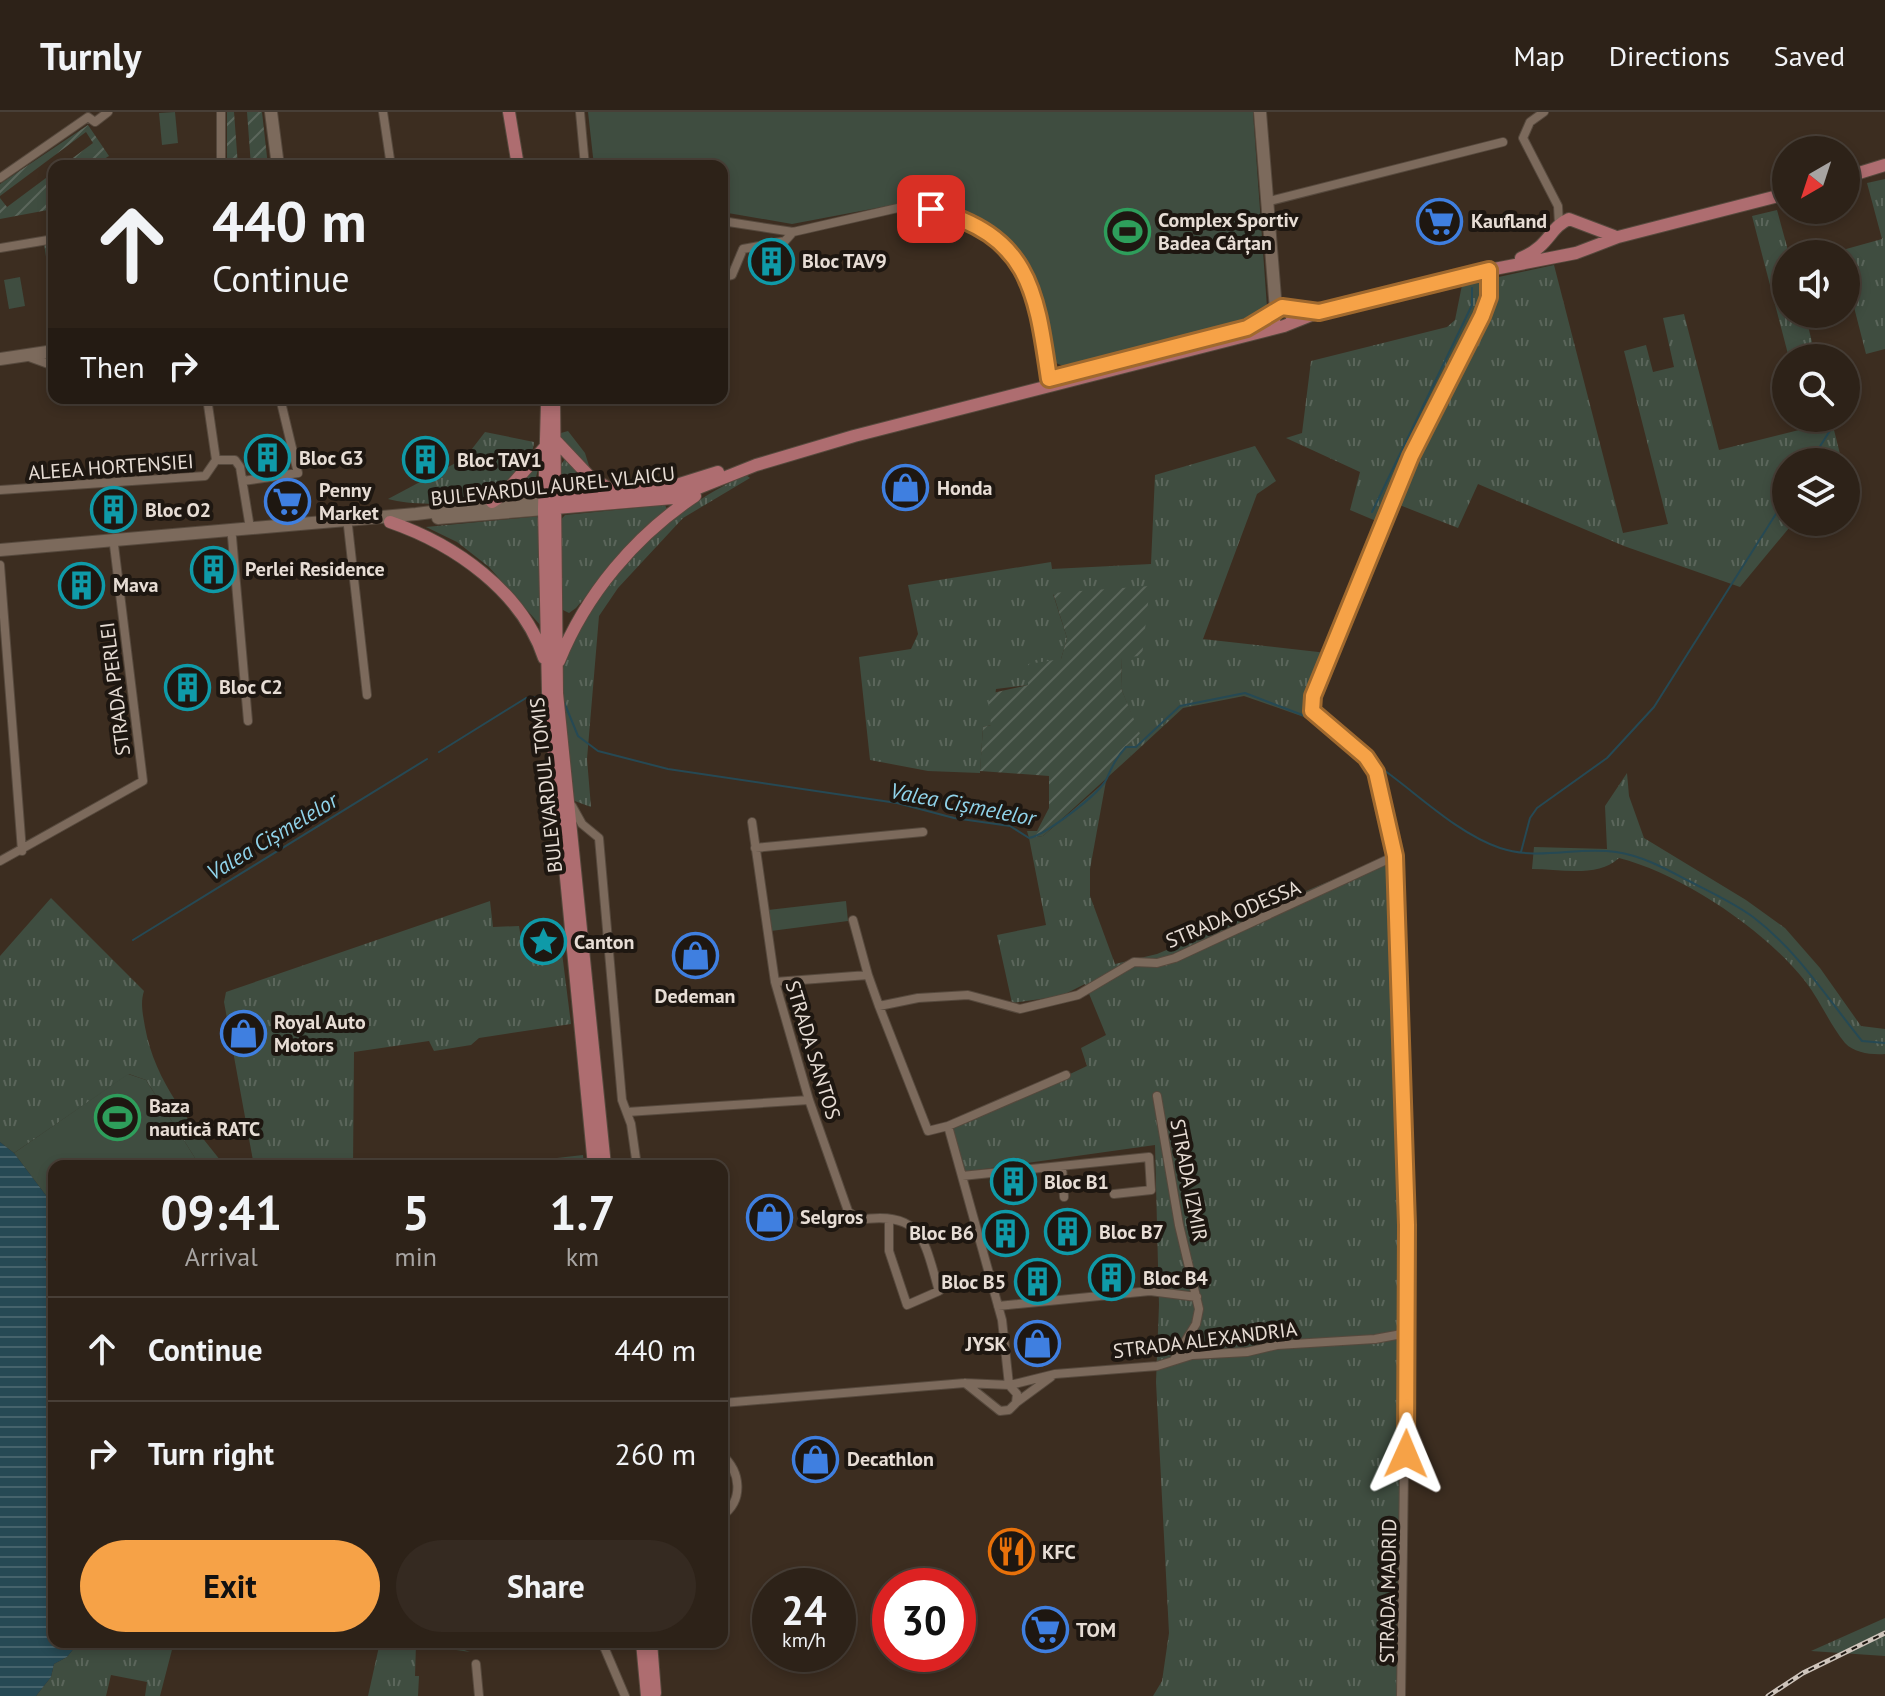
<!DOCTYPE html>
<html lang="en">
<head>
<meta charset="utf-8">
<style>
  :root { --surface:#2d2218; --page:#352a21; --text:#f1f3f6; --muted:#a7a4a2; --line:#483f37; --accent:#f6a247 }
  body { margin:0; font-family:"PT Sans",sans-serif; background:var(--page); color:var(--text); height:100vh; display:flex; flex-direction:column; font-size:30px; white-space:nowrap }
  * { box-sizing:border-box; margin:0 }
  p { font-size:26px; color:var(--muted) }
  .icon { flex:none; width:44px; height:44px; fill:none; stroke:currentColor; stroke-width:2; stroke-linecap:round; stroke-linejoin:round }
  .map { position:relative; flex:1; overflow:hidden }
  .drawer { position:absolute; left:48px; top:1048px; width:680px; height:488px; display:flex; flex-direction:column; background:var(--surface); border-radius:16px; box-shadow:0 4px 12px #0003,0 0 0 2px var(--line) }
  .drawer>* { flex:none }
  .hud { position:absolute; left:48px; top:48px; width:680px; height:244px; border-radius:16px; box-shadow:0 4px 12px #0003,0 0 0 2px var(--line); background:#2d2218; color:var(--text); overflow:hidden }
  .needle { width:52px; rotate:219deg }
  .fabs { position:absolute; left:1772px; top:24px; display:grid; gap:16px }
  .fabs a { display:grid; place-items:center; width:88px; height:88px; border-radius:50%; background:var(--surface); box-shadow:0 4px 12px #0003,0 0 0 2px var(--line); font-size:40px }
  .speed { position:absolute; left:752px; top:1456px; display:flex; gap:16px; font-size:40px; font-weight:700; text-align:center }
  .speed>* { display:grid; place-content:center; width:104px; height:104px; border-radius:50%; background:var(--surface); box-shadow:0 4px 12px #0003,0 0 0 2px var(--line); line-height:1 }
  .speed small { font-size:20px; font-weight:400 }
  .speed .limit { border:12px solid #d22; background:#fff; color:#111 }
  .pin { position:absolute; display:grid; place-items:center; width:68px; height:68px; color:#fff; margin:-34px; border-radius:16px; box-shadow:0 4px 12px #0006 }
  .me { position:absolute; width:88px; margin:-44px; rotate:1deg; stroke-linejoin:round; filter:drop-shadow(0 0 6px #0008) }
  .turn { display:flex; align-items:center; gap:28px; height:168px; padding:0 32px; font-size:36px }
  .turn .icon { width:104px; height:104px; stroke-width:2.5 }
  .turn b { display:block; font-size:56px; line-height:68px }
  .then { display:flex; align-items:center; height:76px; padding:0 32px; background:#0003; gap:16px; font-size:30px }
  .eta { display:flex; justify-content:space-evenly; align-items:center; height:136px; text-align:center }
  .eta b { font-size:48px; font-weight:600; line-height:56px }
  .action { display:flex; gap:16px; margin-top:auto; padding:16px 32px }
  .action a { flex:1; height:92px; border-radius:48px; background:var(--accent); color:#111; font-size:32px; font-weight:600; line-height:92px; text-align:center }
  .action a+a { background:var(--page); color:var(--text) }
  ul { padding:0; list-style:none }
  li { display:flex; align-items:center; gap:24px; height:104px; padding:0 32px; border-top:2px solid var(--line) }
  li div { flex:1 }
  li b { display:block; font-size:30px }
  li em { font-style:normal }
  header { display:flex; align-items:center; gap:48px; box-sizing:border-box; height:112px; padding:0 40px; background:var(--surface); border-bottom:2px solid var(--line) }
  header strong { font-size:38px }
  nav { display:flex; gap:44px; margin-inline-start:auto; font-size:28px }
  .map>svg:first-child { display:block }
</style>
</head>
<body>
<header>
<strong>Turnly</strong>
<nav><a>Map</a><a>Directions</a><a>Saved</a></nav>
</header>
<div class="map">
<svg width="1885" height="1584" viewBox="0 0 1885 1584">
  <defs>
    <pattern id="grass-tufts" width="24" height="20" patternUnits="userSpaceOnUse" patternTransform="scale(2)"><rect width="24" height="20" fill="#3f4d40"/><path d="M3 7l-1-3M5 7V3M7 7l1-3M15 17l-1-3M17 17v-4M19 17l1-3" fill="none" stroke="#5b665b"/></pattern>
    <pattern id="garden-furrows" width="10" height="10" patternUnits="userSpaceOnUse" patternTransform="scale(2)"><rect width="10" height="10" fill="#3f4d40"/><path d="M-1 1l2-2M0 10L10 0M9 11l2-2" fill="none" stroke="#5b665b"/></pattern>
    <pattern id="water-rules" width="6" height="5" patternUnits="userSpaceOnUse" patternTransform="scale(2)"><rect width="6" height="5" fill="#264954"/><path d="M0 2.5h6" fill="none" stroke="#46636c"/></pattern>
  </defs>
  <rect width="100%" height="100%" fill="#3c2d20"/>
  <!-- grass -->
  <path fill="url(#grass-tufts)" d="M1885 67V237L1866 242 1846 164V142L1839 139 1882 127 1867 71Z
    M1777 98 1789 142 1786 202H1805L1816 246H1789L1752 104Z
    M1554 153 1623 421 1668 412 1624 239 1646 233 1653 260 1674 255 1663 206 1684 202 1719 338 1807 316 1805 306H1831L1842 350H1786V410H1794L1740 475 1624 434 1478 372 1458 416 1397 392 1388 414 1350 398 1360 360 1286 326 1302 321 1311 249 1447 215 1455 208 1462 173Z
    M568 319 585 341 590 357 561 326V321Z
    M485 320 534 330C534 345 509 378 494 383 466 392 416 395 388 387L465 346Z
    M1255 334 1276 369 1257 382 1203 527 1336 542 1304 605 1244 584 1183 596 1131 644 1124 636 1139 622 1121 576 1122 544 1053 482 1067 526 1061 547 1029 573 996 577 991 613 983 615 980 661 928 659 870 648 859 545 911 537 918 522 908 473 1051 450 1052 457 1151 452 1155 363Z
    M565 347 589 371 587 375 561 377 560 354Z
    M534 354 538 357 533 378 509 382Z
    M746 363 750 366 683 406 618 476 599 504 587 647 591 695 572 688C568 650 556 582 565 547 586 469 675 394 746 363Z
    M665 393 667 397 645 415 576 496 569 501 563 498 559 410 565 403Z
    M541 404V514L489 455 457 430 426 415Z
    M1627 661 1629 684 1644 726 1746 788 1785 816 1820 856 1861 914 1885 917V942C1872 943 1854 941 1845 931 1830 913 1820 888 1805 869 1765 818 1682 762 1619 746 1598 766 1560 757 1532 757L1534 735 1607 737 1605 694Z
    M1106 669 1090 757V784L1115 852 1157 842 1396 741 1409 1226 1404 1584H1153L1162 1569 1169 1521 1156 1270 1159 1193 1155 1033 962 1060 950 1018 1087 954 1081 936 1106 923 1085 872 1061 884 1012 891 997 823 1046 813 1029 726 1043 724Z
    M51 786 144 879C140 891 143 903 145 915 155 971 191 1011 225 1054H200L146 968 129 962 14 1041 0 1030V844Z
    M490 789 493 815 519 814 524 844 562 841 571 912 479 926 471 933 434 939 429 929 354 940 353 1054H254L224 890 226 880Z
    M583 1043 584 1054H523L522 1050Z
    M1885 1506V1544L1811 1539Z
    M79 1530H174L160 1584H145L147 1570 111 1563 106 1584H36L51 1565 54 1552 67 1545Z
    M380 1530H442L470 1540 416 1532 415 1564H419L418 1584H368Z"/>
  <!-- garden -->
  <path fill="url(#garden-furrows)" d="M227 0H234L238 54H227Z
    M247 0H262L268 54H251Z
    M88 13 109 44 93 54H62L93 31 86 20 0 84V72Z
    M54 60V100L53 97 0 107V86L7 95Z
    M44 131H54V200Z
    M1150 474 1142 544 1122 545 1121 576 1140 622 1125 635 1131 644 1043 724 1029 726 1027 719H1037L1049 696V664L980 659 983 615 991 613 988 582 1028 573V552L1061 547 1067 526 1053 481Z"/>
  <!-- pitch -->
  <path fill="#3f4d40" d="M175 0 178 31 162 33 159 1Z
    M588 0H1253L1267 195 1235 211 1067 256 1054 250 1040 184 1025 152 1003 129 968 104 919 88 792 112 722 100V54H594Z
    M20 165 25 194 9 197 4 168Z
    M846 789 848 809 771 819 768 798Z
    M128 962 146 968 200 1054H54V1094L14 1041Z"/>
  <!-- water -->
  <path fill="url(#water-rules)" d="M0 1030 14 1041 54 1094V1144L45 1147 54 1167V1530H79L67 1545 54 1552 51 1565 36 1584H0Z"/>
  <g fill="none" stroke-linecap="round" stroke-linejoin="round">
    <!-- stream -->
    <path stroke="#264954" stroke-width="2" d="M1846 294 1849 289
      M1810 350 1838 306
      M1372 400 1472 193V176
      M564 590 578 624 598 639 668 657 897 691 954 706 1010 714 1029 726C1045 723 1100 682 1107 666 1113 653 1116 646 1126 635H1136L1180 594 1245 581 1313 607 1330 619
      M439 640 526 586 537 585
      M1374 651C1414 678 1454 720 1500 736 1539 749 1577 734 1616 740 1643 744 1666 757 1689 769 1710 780 1734 791 1753 805 1798 839 1827 886 1862 929L1885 931
      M1521 740 1530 706 1537 696 1607 646 1654 595 1786 386
      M133 828 427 647"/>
    <defs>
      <path id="street" d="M221 0V54
        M383 0 391 54
        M580 0 585 54
        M1544 0 1530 10 1523 26 1558 94 1559 112
        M0 66 88 5 95 10 108 0
        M1266 90 1503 30
        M722 109 793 120 911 93 972 111 1007 137 1029 169 1037 190 1049 267
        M0 136 54 127
        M722 165 732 163 743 137 785 129 793 120
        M29 245 54 254
        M207 286 216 348
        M243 369 298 361 280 286
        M0 378 205 364 216 348H235L240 355 250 416
        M348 414 367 583
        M232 425 248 609
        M0 453 22 739
        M572 694 582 712 599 726 622 988 631 1012 637 1054
        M752 710 775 870 809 988 848 1099 858 1108C923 1098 924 1128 939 1179L907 1193 889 1139V1109
        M755 736 923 720
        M0 749 143 669 114 433
        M853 808 868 863
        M775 870 868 863 879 894 918 886 968 883 1020 897 1078 883 1134 850 1157 851 1175 846 1395 744
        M879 894 928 1019 948 1014 1066 963
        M1157 984 1179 1113 1199 1197 1196 1212 1175 1246
        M627 1000 809 988
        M948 1014 1002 1208 1009 1273
        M1062 1054 1064 1085
        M962 1064 1149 1045 1151 1078 1114 1082
        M998 1194 1150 1179 1197 1185
        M1010 1273 1055 1262 1157 1254 1192 1243 1247 1240 1277 1233 1375 1227 1407 1221
        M1017 1290 1051 1265
        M722 1291 965 1271 1009 1273 1017 1282 1016 1291 1009 1298 1000 1299 965 1271
        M722 1343C741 1360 744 1388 722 1404
        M602 1530 625 1584
        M476 1552 479 1584
        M1401 1584 1407 1132 1395 744 1376 660 1366 645 1312 599 1313 584 1411 344 1482 204 1489 185V158"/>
      <path id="secondary" d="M271 0 278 54
        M1260 0 1276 198
        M0 247 54 239
        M438 406 544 397
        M0 438 416 402 544 386"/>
      <path id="primary" d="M509 0 518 54
        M1846 65 1885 53
        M1521 146C1550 134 1549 116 1569 107L1614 124
        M1274 208 1276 198 1286 195 1293 204 1291 211
        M1245 216 1274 201
        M554 286 557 581 605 1054
        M547 292 544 397 548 580 594 1054
        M556 329 589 364 616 381
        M547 385 667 376 718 360
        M492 390 504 382 546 334
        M544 397 673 386 756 353 854 324 1284 214 1319 200 1489 158 1576 141 1618 125 1786 82
        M390 410C454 432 522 479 544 546
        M559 549C586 482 635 424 695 384
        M642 1530 647 1584
        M651 1530 655 1581"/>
    </defs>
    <!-- street casing -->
    <use href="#street" stroke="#56493d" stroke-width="10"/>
    <!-- secondary casing -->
    <use href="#secondary" stroke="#56493d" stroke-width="14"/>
    <!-- primary casing -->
    <use href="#primary" stroke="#56493d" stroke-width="14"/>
    <!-- street -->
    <use href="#street" stroke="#7c6a5c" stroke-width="8"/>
    <!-- secondary -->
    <use href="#secondary" stroke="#7c6a5c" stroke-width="12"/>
    <!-- primary -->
    <use href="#primary" stroke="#ae6d70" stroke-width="12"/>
    <defs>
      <path id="rail" d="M1768 1584 1803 1561 1885 1521"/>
    </defs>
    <!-- rail casing -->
    <use href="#rail" stroke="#cec4bb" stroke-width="5"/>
    <!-- rail -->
    <use href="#rail" stroke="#1e1711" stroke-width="2" stroke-dasharray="6" stroke-linecap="butt"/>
  </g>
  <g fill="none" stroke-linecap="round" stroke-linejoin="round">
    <defs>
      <path id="route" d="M931 97C1030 124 1036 178 1049 267L1247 216 1282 195 1319 200 1489 158V185L1482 204 1411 344 1313 584 1312 599 1366 645 1376 660 1395 744 1407 1113 1406 1342"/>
    </defs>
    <!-- route casing -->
    <use href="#route" stroke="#a0692e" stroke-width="20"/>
    <!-- route -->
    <use href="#route" stroke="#f6a247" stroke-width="14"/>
  </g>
  <!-- icons -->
  <defs>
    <symbol id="supermarket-ring" viewBox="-11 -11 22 22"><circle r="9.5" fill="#1e1711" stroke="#3f7fe0" stroke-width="1.5"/><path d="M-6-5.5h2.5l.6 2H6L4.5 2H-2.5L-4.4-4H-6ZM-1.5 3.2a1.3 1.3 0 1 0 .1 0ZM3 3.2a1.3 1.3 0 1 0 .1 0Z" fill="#3f7fe0"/></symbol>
    <symbol id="stadium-ring" viewBox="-11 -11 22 22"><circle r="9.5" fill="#1e1711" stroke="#2e9e5b" stroke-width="1.5"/><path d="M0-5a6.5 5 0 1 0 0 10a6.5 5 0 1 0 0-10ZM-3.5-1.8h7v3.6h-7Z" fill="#2e9e5b"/></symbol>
    <symbol id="building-ring" viewBox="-11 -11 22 22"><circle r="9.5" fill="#1e1711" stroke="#0f9aa8" stroke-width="1.5"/><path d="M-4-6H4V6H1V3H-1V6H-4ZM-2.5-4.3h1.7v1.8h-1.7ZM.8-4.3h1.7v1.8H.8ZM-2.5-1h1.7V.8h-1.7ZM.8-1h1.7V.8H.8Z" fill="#0f9aa8"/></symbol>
    <symbol id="shop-ring" viewBox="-11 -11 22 22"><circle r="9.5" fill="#1e1711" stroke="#3f7fe0" stroke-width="1.5"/><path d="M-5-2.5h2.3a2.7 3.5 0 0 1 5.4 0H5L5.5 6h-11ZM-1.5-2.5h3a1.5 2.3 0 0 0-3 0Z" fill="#3f7fe0"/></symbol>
    <symbol id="sight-ring" viewBox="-11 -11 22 22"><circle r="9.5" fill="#1e1711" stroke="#0f9aa8" stroke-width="1.5"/><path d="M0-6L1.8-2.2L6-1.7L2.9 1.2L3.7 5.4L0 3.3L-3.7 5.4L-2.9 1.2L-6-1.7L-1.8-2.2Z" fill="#0f9aa8"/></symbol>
    <symbol id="restaurant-ring" viewBox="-11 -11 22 22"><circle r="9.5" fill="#1e1711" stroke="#e8710a" stroke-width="1.5"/><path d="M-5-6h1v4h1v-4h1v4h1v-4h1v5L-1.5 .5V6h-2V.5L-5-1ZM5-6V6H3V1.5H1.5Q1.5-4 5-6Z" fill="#e8710a"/></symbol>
  </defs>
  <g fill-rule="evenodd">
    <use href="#supermarket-ring" x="1414" y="84" width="51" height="51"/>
    <use href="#stadium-ring" x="1102" y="94" width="51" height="51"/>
    <use href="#building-ring" x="746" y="124" width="51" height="51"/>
    <use href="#building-ring" x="242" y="320" width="51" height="51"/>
    <use href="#building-ring" x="400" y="322" width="51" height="51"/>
    <use href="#shop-ring" x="880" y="350" width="51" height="51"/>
    <use href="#supermarket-ring" x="262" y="364" width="51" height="51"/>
    <use href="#building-ring" x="88" y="372" width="51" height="51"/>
    <use href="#building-ring" x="188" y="432" width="51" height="51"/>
    <use href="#building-ring" x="56" y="448" width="51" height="51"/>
    <use href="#building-ring" x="162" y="550" width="51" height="51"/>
    <use href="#sight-ring" x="518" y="804" width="51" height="51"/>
    <use href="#shop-ring" x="670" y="818" width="51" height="51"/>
    <use href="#shop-ring" x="218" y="896" width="51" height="51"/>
    <use href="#stadium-ring" x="92" y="980" width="51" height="51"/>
    <use href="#building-ring" x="988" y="1044" width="51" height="51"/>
    <use href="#shop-ring" x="744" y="1080" width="51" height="51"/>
    <use href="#building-ring" x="1042" y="1094" width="51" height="51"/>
    <use href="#building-ring" x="980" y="1096" width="51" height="51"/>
    <use href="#building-ring" x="1086" y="1140" width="51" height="51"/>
    <use href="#building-ring" x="1012" y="1144" width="51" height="51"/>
    <use href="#shop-ring" x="1012" y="1206" width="51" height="51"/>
    <use href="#shop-ring" x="790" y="1322" width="51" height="51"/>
    <use href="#restaurant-ring" x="986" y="1414" width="51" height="51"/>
    <use href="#supermarket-ring" x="1020" y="1492" width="51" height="51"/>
  </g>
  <g text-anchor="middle" stroke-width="8" stroke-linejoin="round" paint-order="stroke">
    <!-- poi labels -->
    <g font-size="20" font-weight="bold" fill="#e7ddd5" stroke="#1e1711" text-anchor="start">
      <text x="1158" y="115">Complex Sportiv<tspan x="1158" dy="23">Badea Cârțan</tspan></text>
      <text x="1471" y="116">Kaufland</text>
      <text x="802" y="156">Bloc TAV9</text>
      <text x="299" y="353">Bloc G3</text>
      <text x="457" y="355">Bloc TAV1</text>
      <text x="937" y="383">Honda</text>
      <text x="319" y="385">Penny<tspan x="319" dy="23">Market</tspan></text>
      <text x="145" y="405">Bloc O2</text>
      <text x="245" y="464">Perlei Residence</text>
      <text x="113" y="480">Mava</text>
      <text x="219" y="582">Bloc C2</text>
      <text x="574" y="837">Canton</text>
      <text x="695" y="891" text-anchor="middle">Dedeman</text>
      <text x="274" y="917">Royal Auto<tspan x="274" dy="23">Motors</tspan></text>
      <text x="149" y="1001">Baza<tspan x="149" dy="23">nautică RATC</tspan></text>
      <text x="1044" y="1077">Bloc B1</text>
      <text x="800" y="1112">Selgros</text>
      <text x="1099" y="1127">Bloc B7</text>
      <text x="974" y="1128" text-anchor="end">Bloc B6</text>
      <text x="1143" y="1173">Bloc B4</text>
      <text x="1006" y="1177" text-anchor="end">Bloc B5</text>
      <text x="1007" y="1239" text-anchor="end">JYSK</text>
      <text x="847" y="1354">Decathlon</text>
      <text x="1042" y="1447">KFC</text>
      <text x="1076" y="1525">TOM</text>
    </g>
    <!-- street labels -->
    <g font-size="20" fill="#e7ddd5" stroke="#1e1711">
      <text transform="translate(111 355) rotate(-4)" y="7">ALEEA HORTENSIEI</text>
      <text transform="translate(553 374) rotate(-6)" y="7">BULEVARDUL AUREL VLAICU</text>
      <text transform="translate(115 577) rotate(-97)" y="7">STRADA PERLEI</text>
      <text transform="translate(546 673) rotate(-96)" y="7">BULEVARDUL TOMIS</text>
      <text transform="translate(1233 802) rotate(-23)" y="7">STRADA ODESSA</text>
      <text transform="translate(813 938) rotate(73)" y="7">STRADA SANTOS</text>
      <text transform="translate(1189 1068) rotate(79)" y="7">STRADA IZMIR</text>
      <text transform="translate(1205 1228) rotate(-7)" y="7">STRADA ALEXANDRIA</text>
      <text transform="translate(1388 1479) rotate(-89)" y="7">STRADA MADRID</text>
    </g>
    <!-- water labels -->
    <g font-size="22" font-style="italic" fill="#90d3ea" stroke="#1e1711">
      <text transform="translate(963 692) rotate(11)" y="8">Valea Cișmelelor</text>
      <text transform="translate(272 724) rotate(-31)" y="8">Valea Cișmelelor</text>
    </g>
  </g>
</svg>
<div class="fabs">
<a><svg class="needle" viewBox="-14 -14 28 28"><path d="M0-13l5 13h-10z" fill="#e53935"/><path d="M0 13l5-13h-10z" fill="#a7a4a2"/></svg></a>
<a><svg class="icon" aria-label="sound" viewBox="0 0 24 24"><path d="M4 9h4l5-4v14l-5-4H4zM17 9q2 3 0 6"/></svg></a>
<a><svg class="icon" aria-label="search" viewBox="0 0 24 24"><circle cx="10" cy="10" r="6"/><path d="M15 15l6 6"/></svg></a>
<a><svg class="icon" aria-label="layers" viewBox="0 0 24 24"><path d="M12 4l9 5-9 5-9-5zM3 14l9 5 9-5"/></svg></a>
</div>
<div class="speed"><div>24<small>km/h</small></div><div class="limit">30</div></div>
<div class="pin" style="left:931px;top:97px;background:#d93025"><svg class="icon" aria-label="arrive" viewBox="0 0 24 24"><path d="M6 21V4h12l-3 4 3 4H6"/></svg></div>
<svg class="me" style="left:1406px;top:1342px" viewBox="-20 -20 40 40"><path d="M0-17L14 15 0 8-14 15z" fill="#f6a247" stroke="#fff" stroke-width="4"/></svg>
<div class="hud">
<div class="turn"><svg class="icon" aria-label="ahead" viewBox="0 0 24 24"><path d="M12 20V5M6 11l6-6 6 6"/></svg><div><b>440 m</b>Continue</div></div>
<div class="then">Then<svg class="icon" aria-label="right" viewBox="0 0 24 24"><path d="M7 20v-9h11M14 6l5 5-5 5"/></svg></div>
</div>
<section class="drawer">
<div class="eta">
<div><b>09:41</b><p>Arrival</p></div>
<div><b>5</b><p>min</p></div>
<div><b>1.7</b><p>km</p></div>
</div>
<ul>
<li><svg class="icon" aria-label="ahead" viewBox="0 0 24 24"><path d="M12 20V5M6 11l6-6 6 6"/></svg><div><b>Continue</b></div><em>440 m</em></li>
<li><svg class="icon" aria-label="right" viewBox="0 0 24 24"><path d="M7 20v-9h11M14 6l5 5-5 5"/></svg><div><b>Turn right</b></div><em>260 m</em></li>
</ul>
<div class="action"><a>Exit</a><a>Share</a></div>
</section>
</div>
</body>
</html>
